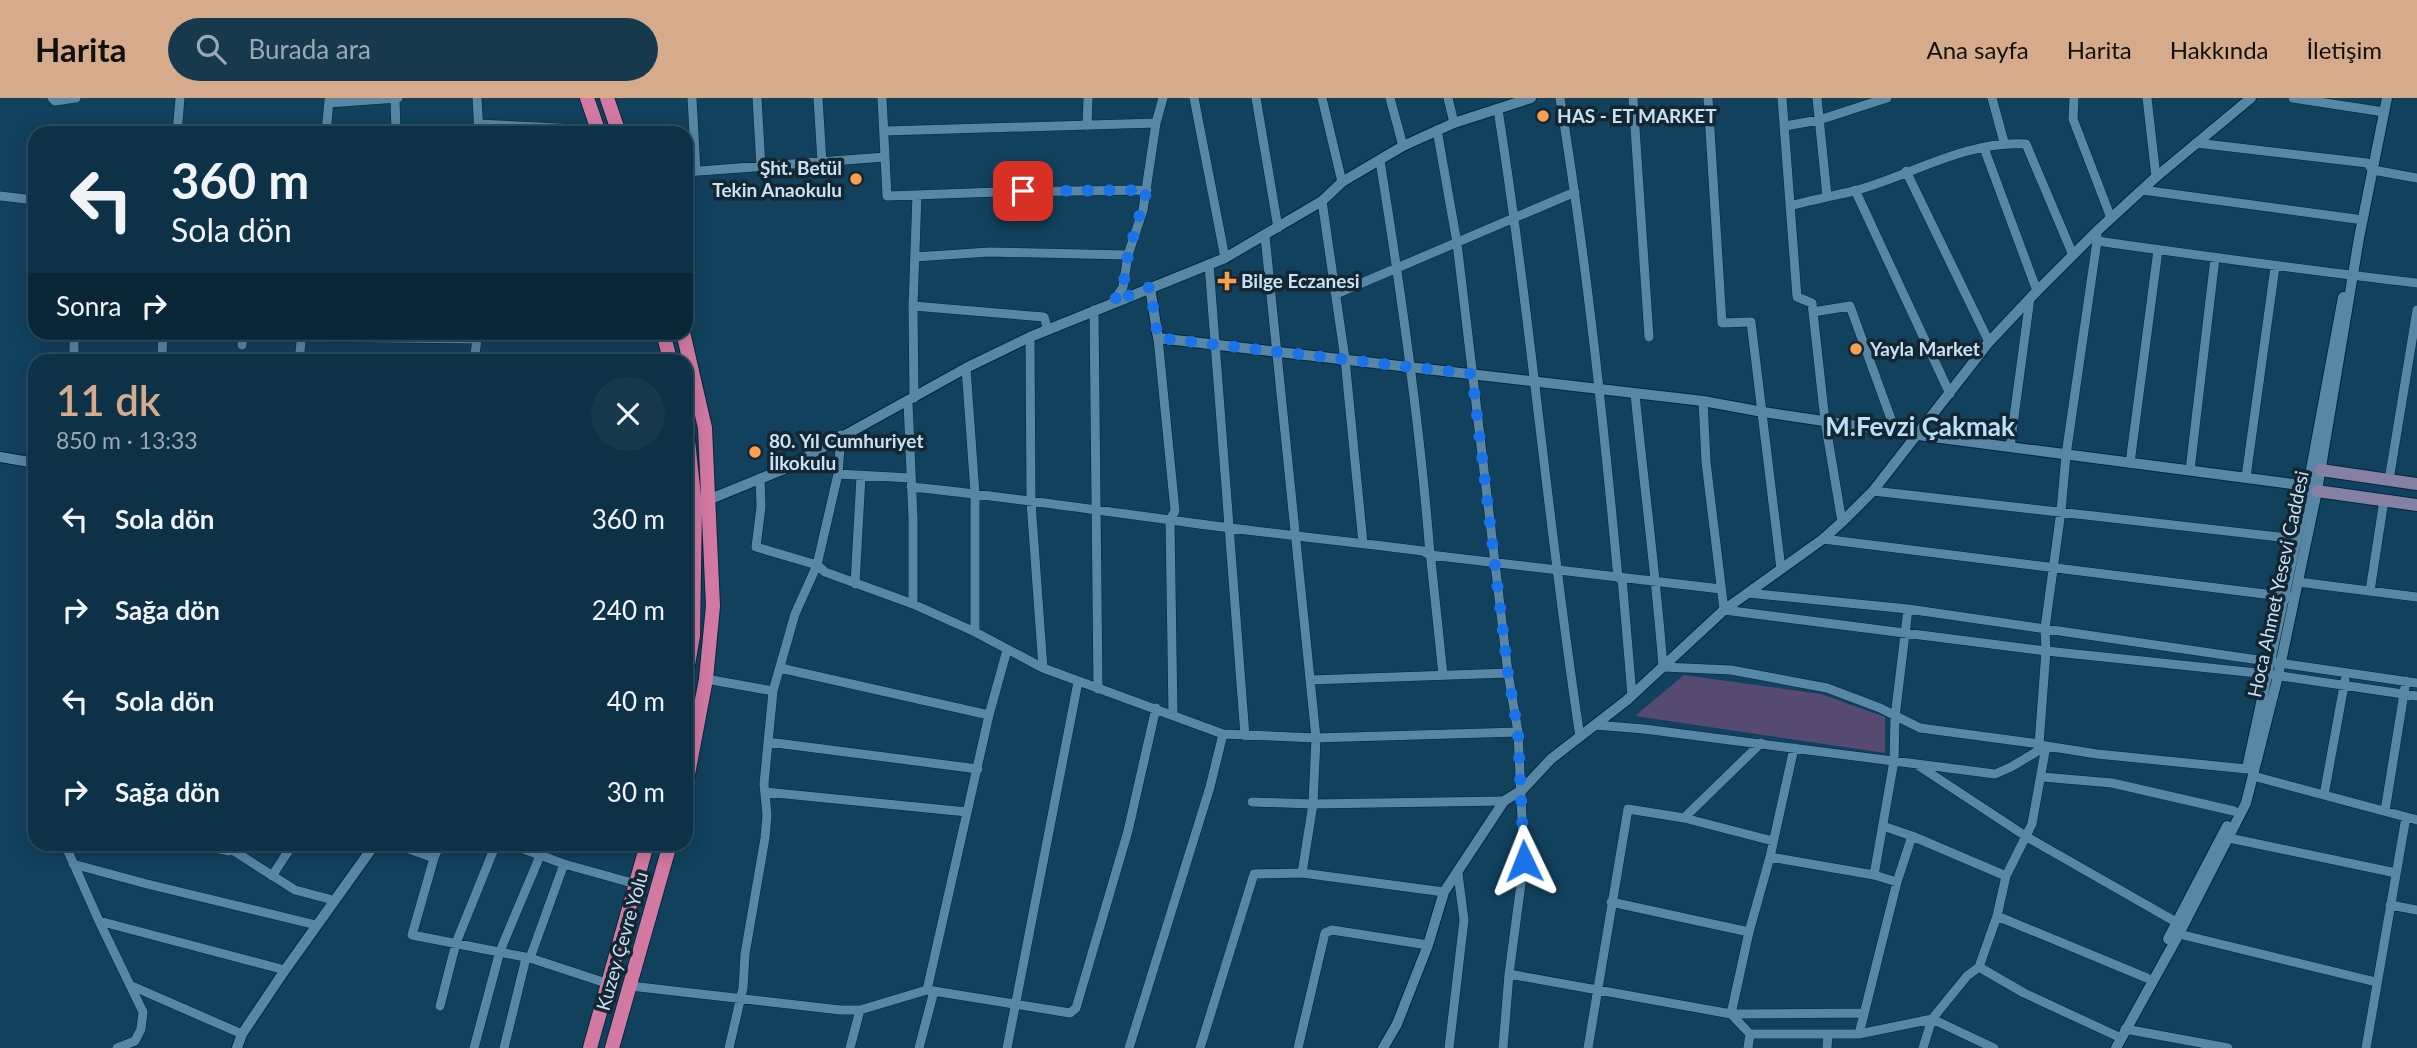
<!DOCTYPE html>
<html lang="tr">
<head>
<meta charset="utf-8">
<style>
  :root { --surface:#0d3146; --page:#16394d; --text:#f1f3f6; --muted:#9aa9b3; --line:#2d4c5f; --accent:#d6ab8b }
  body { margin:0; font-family:Lato,sans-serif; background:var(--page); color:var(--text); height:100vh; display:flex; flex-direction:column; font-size:26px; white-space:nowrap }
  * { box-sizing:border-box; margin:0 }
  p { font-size:23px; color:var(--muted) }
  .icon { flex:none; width:38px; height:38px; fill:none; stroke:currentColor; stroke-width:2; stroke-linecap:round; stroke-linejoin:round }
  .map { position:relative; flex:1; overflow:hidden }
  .side { position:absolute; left:28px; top:256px; width:665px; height:497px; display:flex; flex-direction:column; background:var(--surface); border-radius:21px; box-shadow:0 4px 18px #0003,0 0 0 2px var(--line) }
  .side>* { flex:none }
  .hud { position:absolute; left:28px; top:28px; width:665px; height:214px; border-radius:21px; box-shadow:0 4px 18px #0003,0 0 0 2px var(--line); background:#0d3146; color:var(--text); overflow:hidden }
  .pin { position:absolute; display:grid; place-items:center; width:60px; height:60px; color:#fff; margin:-30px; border-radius:14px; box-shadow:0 4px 10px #0006 }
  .me { position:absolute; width:77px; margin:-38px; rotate:358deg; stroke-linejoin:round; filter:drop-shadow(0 0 5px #0008) }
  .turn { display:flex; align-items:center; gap:24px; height:147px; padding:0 28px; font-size:32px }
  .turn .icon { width:91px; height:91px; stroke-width:2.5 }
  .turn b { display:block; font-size:49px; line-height:60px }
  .then { display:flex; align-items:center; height:66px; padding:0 28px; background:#0003; gap:14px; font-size:26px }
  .round { display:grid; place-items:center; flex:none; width:74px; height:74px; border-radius:37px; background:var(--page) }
  .summary { display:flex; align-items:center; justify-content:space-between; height:119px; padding:0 28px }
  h1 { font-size:42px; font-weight:600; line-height:52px; color:var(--accent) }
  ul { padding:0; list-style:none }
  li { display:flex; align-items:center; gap:21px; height:91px; padding:0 28px }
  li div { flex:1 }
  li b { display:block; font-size:26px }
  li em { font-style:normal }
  header { display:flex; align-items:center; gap:42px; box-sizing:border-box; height:98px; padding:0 35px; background:var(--accent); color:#111 }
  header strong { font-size:33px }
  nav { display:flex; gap:38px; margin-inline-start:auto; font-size:24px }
  .search { width:490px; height:63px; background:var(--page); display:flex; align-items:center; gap:18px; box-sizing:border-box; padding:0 24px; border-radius:38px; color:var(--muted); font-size:26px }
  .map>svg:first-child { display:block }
</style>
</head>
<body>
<header>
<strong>Harita</strong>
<div class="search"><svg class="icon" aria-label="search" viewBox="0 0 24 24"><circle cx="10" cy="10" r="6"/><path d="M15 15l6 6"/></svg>Burada ara</div>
<nav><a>Ana sayfa</a><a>Harita</a><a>Hakkında</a><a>İletişim</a></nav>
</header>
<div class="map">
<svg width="2417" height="950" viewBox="0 0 2417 950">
  <rect width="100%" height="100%" fill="#11415d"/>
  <!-- green -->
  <path fill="#564972" d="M1684 577 1821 596 1885 619V655L1635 618Z"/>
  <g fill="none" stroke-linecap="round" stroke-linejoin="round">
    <defs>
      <path id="minor" d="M52 0 55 3 76 0
        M395 0 396 35
        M477 0 479 35
        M692 0 696 73
        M757 0 761 69
        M818 0 822 64
        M882 0 887 98 998 94 1147 92
        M1194 0 1225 160
        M1256 0 1278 130
        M1322 0 1342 84
        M1390 0 1403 48
        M1448 0 1454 25
        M1560 0C1586 159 1603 319 1618 480
        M1633 0 1649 239
        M1708 0 1722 225 1751 224 1781 471
        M1782 0 1797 199 1812 205 1825 323 1842 424
        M1817 0 1827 98
        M1992 0 2004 44
        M2074 0 2073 21 2111 120
        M2147 0 2156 79
        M2293 0 2384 14
        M329 5 398 0
        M1498 12C1531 220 1548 430 1580 639
        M478 26 598 32
        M1087 28 1088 0
        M1785 28 1819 22 1887 0
        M1437 32 1457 145 1508 575 1518 634 1524 763 1509 876 1503 950
        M885 33 1156 25
        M177 35 180 0
        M326 35 329 2
        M2196 45 2367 65 2373 72 2417 80
        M1984 50 2037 193
        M1380 63C1401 193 1420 325 1430 457L1721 491
        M1906 73 1989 244
        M686 74 885 59
        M1855 92 1950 296
        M2142 92 2356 121
        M0 98 35 102
        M1322 103 1345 261 1363 445
        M1790 108C1811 102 1832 98 1854 93 1910 78 1966 42 2026 46L2073 157
        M1265 138 1316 640 1313 706 1302 775
        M2097 138V143C2204 158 2310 173 2417 185
        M915 159 989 154 1128 157
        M1209 166 1245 638
        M1336 196 1575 94
        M1113 204 1123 189 1128 157 1143 112 1156 25 1163 0
        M913 208 1044 219 1048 232
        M1094 212 1098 591
        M1813 214 1850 208 1895 332
        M163 234 162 259 165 262
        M302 239 477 241 503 234
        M1030 239 1031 404 1043 570
        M1158 240 1175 413 1170 422 1173 617
        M242 247 243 234
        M74 262V234
        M299 262 302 236
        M474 262 478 236
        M966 270 975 395V534
        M1635 296C1644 387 1656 477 1663 569L1731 572 1827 590 1880 610 1920 630 2039 646
        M914 300 913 208 917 97
        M1703 303 1706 364 1724 512 2046 553 2267 576 2417 598
        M908 304 913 420V506
        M2010 349 2030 200
        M2130 365 2158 152
        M2190 372 2215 160
        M838 376 911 380
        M2246 379 2275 169
        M760 380 761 409 756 449 817 467 825 474 913 506 975 534 1043 570 1223 636 1316 640 1518 634
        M2389 382 2417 212
        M911 389C1003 398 1094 412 1185 424 1264 435 1344 443 1423 453L1430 457
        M1873 393 2296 441
        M1823 441 2289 499
        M1430 453 1443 577
        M1622 480 1632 597
        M2298 484 2417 499
        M855 486 861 378
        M2370 493 2384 402
        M1747 495 1908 511 2417 585
        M780 570 989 617
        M706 581 773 593
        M1310 582 1508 575
        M1595 627 1644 631 1995 676 2011 669 2046 648 2097 656 2247 671
        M768 644 978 671
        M1916 666 2027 739 2176 824
        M2253 678 2417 722
        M2042 679 2112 685 2234 713
        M765 694 967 714
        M2324 697 2345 582
        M1252 704 1313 706 1504 703
        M2385 713 2406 583
        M1684 720 1761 645
        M1883 728 1912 738 2006 778
        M2229 740 2396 775
        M67 746V751L99 823 143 914 141 931 135 943 117 950
        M197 746 229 753
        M223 746 295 792 333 802
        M395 746 434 760
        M440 746 434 760 412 837 530 860 609 886
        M510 746 564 766 636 786
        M1770 759 1874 777 1897 784
        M73 766 147 786 316 827
        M1874 777 1894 663 1895 619 1908 511
        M272 778 293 746
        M1611 804 1749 834
        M2390 807 2417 812
        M1997 818 2147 880
        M99 823 285 872
        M2179 836 2376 884
        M530 860 564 766
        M1979 869 2024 895 2121 940
        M1509 876 1731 916 1864 915
        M132 888 242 936
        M630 888 840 912H860L927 892 1070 915 1076 910 1128 733 1156 610
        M927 892 989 617 1007 552
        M440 908 456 845 496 746
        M1731 916 1749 834 1770 759 1794 650
        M1731 916 1750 936 1748 950
        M2125 931 2228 950
        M1750 936H1859L1932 921 1994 950
        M1859 936 1897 784 1912 738
        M474 950 500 853 545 746
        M504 950 526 860
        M729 950 743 890 745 856 765 740 767 717 764 686 773 593 795 516 817 467 838 376 841 337
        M850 950 860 912
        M919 950 934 893
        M1007 950 1078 584
        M1129 950 1210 689 1223 636
        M1200 950 1254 776 1302 775 1444 794
        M1298 950 1325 835 1332 832 1428 847
        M1449 950 1464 822 1458 776
        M1588 950 1628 711 1684 720 1773 743
        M1827 950 1828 936
        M1923 950 1932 921 1967 878 1979 869 1997 818 2006 778 2032 726 2046 648 2039 646 2046 553 2045 530 2061 413 2066 357 2097 143
        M2366 950 2406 719"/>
      <path id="tertiary" d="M1150 189 1158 240 1703 303 1763 314 1918 337 2308 388
        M0 359 35 365
        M686 411 784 371 966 270 1030 239 1225 160 1322 103 1342 84 1403 48 1454 25 1531 0
        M2247 670 2308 388 2343 199
        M2168 841 2227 728
        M237 950 242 936 285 872 375 746
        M1383 950 1397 926 1428 847 1444 794 1504 703 1522 692 1551 661 1627 602 1724 512 1823 441 1842 424 1873 393 1989 244 2037 193 2097 133 2156 79 2251 0
        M2116 950 2179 836 2246 705 2278 578 2317 393 2359 140 2387 0"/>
      <path id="secondary" d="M2321 372 2417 386
        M2317 393 2417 407"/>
      <path id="trunk" d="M587 0 599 35
        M607 0 619 35
        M663 234 670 262
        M683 234 705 330 713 508 706 581 686 687
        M686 324 695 408 693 538 686 578
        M590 950 647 746
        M612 950 670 746"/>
    </defs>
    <!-- minor casing -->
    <use href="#minor" stroke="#02273b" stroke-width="10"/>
    <!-- tertiary casing -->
    <use href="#tertiary" stroke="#02273b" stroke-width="12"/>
    <!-- secondary casing -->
    <use href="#secondary" stroke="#02273b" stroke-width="14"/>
    <!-- trunk casing -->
    <use href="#trunk" stroke="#02273b" stroke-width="16"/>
    <!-- minor -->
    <use href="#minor" stroke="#5886a5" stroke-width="9"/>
    <!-- tertiary -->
    <use href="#tertiary" stroke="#5886a5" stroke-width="10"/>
    <!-- secondary -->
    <use href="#secondary" stroke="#8681a4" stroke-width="12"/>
    <!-- trunk -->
    <use href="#trunk" stroke="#d279a2" stroke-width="14"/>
  </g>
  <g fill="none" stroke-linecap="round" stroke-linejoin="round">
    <!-- route -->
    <path stroke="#1a73e8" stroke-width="12" stroke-dasharray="0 21.6" d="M1023 93 1147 92 1128 157 1123 190 1113 204 1150 189 1158 240 1472 276 1508 575 1518 634 1524 763"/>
  </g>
  <!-- markers -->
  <g fill="#fa9f50" stroke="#132632" stroke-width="2.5">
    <circle cx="1543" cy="18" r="7"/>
    <circle cx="856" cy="81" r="7"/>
    <path d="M1223.5 172.5h7v7h7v7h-7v7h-7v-7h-7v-7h7z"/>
    <circle cx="1856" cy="251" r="7"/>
    <circle cx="755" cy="354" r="7"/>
  </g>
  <g text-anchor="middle" stroke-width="7" stroke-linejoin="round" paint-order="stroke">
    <!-- poi labels -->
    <g font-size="19" font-weight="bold" fill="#c9e1f2" stroke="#132632" text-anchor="start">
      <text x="1557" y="25">HAS - ET MARKET</text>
      <text x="842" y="77" text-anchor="end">Şht. Betül<tspan x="842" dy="22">Tekin Anaokulu</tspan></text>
      <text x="1241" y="190">Bilge Eczanesi</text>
      <text x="1870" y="258">Yayla Market</text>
      <text x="769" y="350">80. Yıl Cumhuriyet<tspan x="769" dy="22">İlkokulu</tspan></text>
    </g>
    <!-- street labels -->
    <g font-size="19" fill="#c9e1f2" stroke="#132632">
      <text transform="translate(2278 486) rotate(-78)" y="7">Hoca Ahmet Yesevi Caddesi</text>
      <text transform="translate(622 843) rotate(-74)" y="7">Kuzey Çevre Yolu</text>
    </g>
    <!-- district labels -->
    <g font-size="26" font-weight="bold" fill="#bae0fc" stroke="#132632">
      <text x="1920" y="338">M.Fevzi Çakmak</text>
    </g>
  </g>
</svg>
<div class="pin" style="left:1023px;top:93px;background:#d93025"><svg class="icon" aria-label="arrive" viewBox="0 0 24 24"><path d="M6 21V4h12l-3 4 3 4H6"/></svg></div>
<svg class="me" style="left:1524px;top:763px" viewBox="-20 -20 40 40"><path d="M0-17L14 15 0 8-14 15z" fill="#1a73e8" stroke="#fff" stroke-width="4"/></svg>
<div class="hud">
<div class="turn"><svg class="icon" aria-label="left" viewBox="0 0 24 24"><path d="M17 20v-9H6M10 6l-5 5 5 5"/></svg><div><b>360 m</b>Sola dön</div></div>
<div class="then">Sonra<svg class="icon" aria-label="right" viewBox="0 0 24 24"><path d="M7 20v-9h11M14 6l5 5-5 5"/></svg></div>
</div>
<section class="side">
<div class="summary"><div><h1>11 dk</h1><p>850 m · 13:33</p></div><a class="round"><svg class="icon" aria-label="close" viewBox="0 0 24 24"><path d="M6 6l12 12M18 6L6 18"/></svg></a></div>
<ul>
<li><svg class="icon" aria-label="left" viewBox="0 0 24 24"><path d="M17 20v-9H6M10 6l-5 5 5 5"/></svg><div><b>Sola dön</b></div><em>360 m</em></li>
<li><svg class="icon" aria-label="right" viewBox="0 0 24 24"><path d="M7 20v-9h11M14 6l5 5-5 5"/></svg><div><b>Sağa dön</b></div><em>240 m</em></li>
<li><svg class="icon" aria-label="left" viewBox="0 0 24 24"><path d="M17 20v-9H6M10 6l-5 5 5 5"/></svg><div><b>Sola dön</b></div><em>40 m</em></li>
<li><svg class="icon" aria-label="right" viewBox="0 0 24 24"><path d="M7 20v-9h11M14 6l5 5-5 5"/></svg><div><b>Sağa dön</b></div><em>30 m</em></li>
</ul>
</section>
</div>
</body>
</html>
